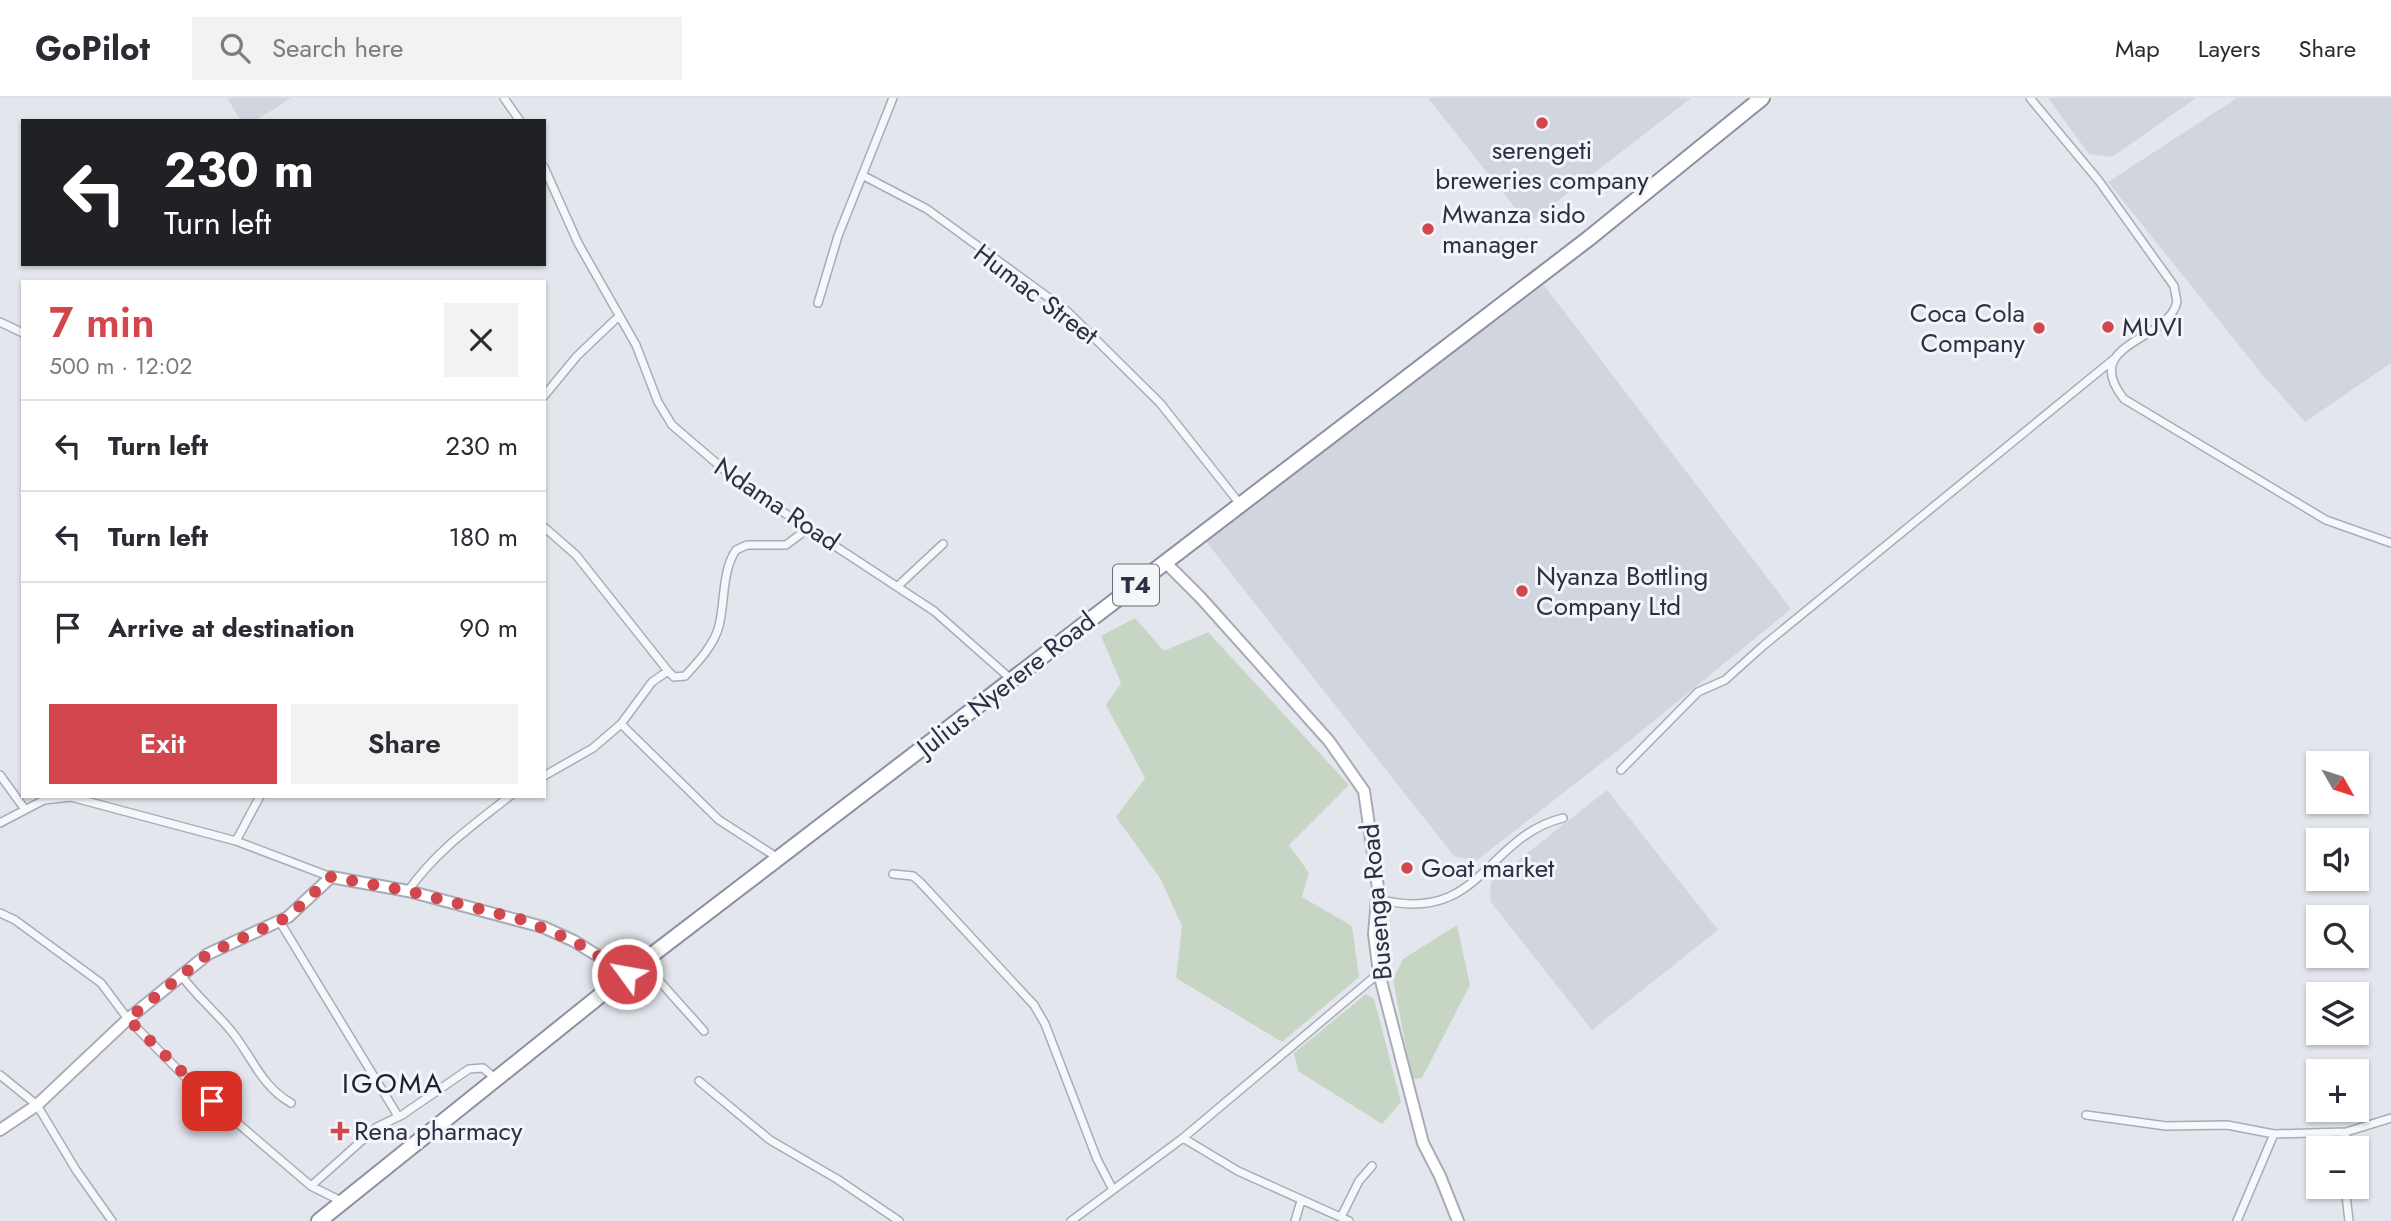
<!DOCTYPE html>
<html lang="en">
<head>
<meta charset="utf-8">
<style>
  :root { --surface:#fff; --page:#f2f2f3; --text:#2b2b33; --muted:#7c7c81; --line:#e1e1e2; --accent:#d2474e }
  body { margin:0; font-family:Jost,sans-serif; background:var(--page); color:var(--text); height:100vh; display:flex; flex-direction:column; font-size:26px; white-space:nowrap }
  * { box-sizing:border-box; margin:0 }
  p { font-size:23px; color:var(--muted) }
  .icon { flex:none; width:38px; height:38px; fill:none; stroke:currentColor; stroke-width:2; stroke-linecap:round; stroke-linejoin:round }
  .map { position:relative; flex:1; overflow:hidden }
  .drawer { position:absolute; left:21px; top:182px; width:525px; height:518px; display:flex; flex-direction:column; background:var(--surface); border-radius:0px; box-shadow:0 2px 5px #0004 }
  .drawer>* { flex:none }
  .hud { position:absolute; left:21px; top:21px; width:525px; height:147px; border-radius:0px; box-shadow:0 2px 5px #0004; background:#202124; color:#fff; overflow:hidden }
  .needle { width:46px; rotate:129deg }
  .buttons { position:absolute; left:2306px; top:653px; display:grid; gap:14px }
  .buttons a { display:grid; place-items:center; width:63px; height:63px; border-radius:0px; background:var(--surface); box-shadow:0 2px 5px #0004; font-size:35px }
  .pin { position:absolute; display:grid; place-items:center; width:60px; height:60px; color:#fff; margin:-30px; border-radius:14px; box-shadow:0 4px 10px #0006 }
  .me { position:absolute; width:77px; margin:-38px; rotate:302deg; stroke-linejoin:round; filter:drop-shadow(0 0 5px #0008) }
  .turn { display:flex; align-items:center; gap:24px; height:147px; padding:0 28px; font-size:32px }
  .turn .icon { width:91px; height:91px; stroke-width:2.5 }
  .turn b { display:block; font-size:49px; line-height:60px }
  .round { display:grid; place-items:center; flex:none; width:74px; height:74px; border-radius:0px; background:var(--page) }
  .head { display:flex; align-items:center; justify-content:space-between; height:119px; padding:0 28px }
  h1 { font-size:42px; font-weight:600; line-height:52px; color:var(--accent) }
  .cta { display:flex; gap:14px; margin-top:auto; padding:14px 28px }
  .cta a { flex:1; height:80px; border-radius:0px; background:var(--accent); color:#fff; font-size:28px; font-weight:600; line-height:80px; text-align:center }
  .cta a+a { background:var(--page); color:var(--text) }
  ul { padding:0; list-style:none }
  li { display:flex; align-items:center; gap:21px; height:91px; padding:0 28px; border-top:2px solid var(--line) }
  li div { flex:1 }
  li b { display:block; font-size:26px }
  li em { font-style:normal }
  header { display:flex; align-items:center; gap:42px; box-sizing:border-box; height:98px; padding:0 35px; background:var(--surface); border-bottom:2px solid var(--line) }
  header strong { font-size:33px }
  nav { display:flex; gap:38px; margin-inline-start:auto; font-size:24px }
  .search { width:490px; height:63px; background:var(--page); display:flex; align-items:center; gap:18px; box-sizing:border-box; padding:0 24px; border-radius:0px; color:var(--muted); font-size:26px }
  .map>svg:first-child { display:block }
</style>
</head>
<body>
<header>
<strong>GoPilot</strong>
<div class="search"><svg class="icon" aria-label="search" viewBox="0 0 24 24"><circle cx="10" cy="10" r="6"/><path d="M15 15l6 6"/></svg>Search here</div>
<nav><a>Map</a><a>Layers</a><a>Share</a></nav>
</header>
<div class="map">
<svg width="2391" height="1123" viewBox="0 0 2391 1123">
  <rect width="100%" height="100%" fill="#e3e6ec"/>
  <!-- built -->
  <path fill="#d1d5de" d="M227 0H291L255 23H241Z
    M1428 0H1691L1528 126Z
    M2048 0H2196L2112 59 2089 56Z
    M2237 0H2391V265L2305 324 2262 276 2108 84Z
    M1543 186 1791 511 1617 653 1476 763 1454 758 1204 441Z
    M1607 692 1718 832 1592 932 1490 803 1491 784Z"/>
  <!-- green -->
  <path fill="#c7d6c4" d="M1135 520 1164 553 1208 534 1349 687 1289 747 1309 775 1302 799 1352 828 1359 879 1282 944 1176 880 1182 828 1160 780 1116 719 1145 680 1106 607 1121 585 1101 538Z
    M1457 827 1470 887 1422 980 1412 981 1393 881 1403 861Z
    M1366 896 1374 901 1401 1004 1382 1026 1298 973 1294 955Z"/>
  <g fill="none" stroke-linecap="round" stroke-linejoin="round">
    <defs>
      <path id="street" d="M504 0 520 23
        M2030 0 2099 83 2174 188 2177 204C2167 245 2079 244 2124 301L2326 422 2391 445
        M544 69 578 145 636 247 658 304 672 327 742 387 934 513 1012 582
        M862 77 927 111 1067 213 1160 305 1240 406
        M818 205 838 138 893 0
        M0 224 23 235
        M544 298 577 258 619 218
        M544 429 576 457 668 573 652 584 621 626 593 650 544 678
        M899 487 943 446
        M668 573 674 579 685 578C698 564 714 547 719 528 725 504 722 472 736 452L747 447H786L810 429
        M621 626 719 722 778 760
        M1621 672 1698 594 1725 582 1763 548 2114 261
        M0 677 24 710
        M0 725 44 702 71 699 236 743 331 779
        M236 743 260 698
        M893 776 913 778 920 784 1034 907 1045 926 1097 1061 1112 1090
        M408 793C436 753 472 728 510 698
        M1378 801C1481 828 1485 739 1563 720
        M0 815 15 822 101 885 128 921 193 987 311 1088 341 1103
        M280 824 398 1018
        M641 866 662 886 704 933
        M181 877C196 898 216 914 232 934 252 959 262 989 291 1005
        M0 977 37 1007 76 1072 112 1123
        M699 983 770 1042 837 1081 899 1123
        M2086 1017 2166 1028 2227 1027 2274 1036 2346 1034 2391 1020
        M1183 1040 1238 1073 1349 1123
        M2344 1050 2346 1034
        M311 1088 377 1029 402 1017 469 971 483 970 495 980
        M2345 1088 2349 1123
        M1341 1119 1359 1083 1372 1068
        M1071 1123 1183 1040 1379 875
        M1295 1123 1301 1103
        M2237 1123 2274 1036"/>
      <path id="secondary" d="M1165 464 1201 500 1329 643 1364 693 1378 790 1374 836 1379 875 1423 1045 1440 1078 1458 1123
        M0 1032 37 1007 128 921 208 856 288 819 331 779 408 793 543 829 574 843 627 876"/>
      <path id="highway" d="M319 1123 627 876 1588 141 1762 0"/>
    </defs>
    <!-- street casing -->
    <use href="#street" stroke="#a8acb7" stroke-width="10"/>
    <!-- secondary casing -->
    <use href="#secondary" stroke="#a8acb7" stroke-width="14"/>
    <!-- highway casing -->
    <use href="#highway" stroke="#8a91a3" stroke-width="18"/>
    <!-- street -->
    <use href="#street" stroke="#f6f7fa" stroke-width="7"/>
    <!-- secondary -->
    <use href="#secondary" stroke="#fff" stroke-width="10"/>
    <!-- highway -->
    <use href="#highway" stroke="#fff" stroke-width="14"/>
  </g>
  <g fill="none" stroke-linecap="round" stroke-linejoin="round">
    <!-- route -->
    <path stroke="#d2474e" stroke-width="12" stroke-dasharray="0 21.6" d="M212 1003 128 921 208 856 288 819 331 779 408 793 523 822 574 843 627 876"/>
  </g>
  <!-- markers -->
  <g fill="#d2474e" stroke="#f3f5f9" stroke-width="2.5">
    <circle cx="1542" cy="25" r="7"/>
    <circle cx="1428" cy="131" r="7"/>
    <circle cx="2108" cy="229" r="7"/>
    <circle cx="2039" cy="230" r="7"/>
    <circle cx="1522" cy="493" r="7"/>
    <circle cx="1407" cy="770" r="7"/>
    <path d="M336.5 1022.5h7v7h7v7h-7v7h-7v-7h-7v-7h7z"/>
  </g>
  <g text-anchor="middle" stroke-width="6" stroke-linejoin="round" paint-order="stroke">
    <!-- shield labels -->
    <rect fill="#f3f5f9" stroke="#666c7b" stroke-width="2" x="1113" y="466.5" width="46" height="41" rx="5"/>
    <g font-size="24" font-weight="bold" fill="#2a3145">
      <text x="1136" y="495">T4</text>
    </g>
    <!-- poi labels -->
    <g font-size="26" fill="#2a3145" stroke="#f3f5f9" text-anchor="start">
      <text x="1542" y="61" text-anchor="middle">serengeti<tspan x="1542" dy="30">breweries company</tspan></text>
      <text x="1442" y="125">Mwanza sido<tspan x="1442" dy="30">manager</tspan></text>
      <text x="2025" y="224" text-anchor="end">Coca Cola<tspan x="2025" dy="30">Company</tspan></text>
      <text x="2122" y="238">MUVI</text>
      <text x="1536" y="487">Nyanza Bottling<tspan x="1536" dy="30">Company Ltd</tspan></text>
      <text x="1421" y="779">Goat market</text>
      <text x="354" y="1042">Rena pharmacy</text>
    </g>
    <!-- street labels -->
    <g font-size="26" fill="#2a3145" stroke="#f3f5f9">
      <text transform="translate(1036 196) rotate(37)" y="9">Humac Street</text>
      <text transform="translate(777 406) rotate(34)" y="9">Ndama Road</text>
      <text transform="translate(1006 586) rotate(-38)" y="9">Julius Nyerere Road</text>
      <text transform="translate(1376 804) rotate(-95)" y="9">Busenga Road</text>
    </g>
    <!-- neighbourhood labels -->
    <g font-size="28" letter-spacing="2" fill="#1c2236" stroke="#f3f5f9">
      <text x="393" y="995">IGOMA</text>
    </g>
  </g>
</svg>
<div class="buttons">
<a><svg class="needle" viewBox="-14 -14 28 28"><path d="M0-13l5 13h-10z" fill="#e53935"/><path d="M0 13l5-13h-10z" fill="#7c7c81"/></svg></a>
<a><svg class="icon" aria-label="sound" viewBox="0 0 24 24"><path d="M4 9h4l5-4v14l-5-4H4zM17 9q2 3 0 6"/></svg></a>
<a><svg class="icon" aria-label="search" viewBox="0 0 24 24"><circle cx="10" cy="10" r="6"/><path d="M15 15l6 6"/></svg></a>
<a><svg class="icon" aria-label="layers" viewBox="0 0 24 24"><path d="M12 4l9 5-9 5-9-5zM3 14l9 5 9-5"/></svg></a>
<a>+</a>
<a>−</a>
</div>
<div class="pin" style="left:212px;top:1003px;background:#d93025"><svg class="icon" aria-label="arrive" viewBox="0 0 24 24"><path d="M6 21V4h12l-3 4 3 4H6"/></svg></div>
<svg class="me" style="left:627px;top:876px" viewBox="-20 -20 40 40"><circle r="17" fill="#d2474e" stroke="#fff" stroke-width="3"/><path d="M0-11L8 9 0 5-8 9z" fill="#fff"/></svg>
<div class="hud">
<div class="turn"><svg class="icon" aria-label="left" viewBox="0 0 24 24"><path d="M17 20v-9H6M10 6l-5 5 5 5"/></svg><div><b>230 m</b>Turn left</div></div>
</div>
<section class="drawer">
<div class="head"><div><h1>7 min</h1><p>500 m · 12:02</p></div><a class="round"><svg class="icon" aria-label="close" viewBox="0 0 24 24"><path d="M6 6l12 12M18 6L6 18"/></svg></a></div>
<ul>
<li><svg class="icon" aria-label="left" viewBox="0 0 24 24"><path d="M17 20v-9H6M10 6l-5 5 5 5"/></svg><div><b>Turn left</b></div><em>230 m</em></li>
<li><svg class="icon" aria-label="left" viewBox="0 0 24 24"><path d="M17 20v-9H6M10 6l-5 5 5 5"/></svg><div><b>Turn left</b></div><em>180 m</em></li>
<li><svg class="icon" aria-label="arrive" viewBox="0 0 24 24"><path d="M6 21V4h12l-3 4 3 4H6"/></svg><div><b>Arrive at destination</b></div><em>90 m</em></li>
</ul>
<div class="cta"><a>Exit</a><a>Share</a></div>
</section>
</div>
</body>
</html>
